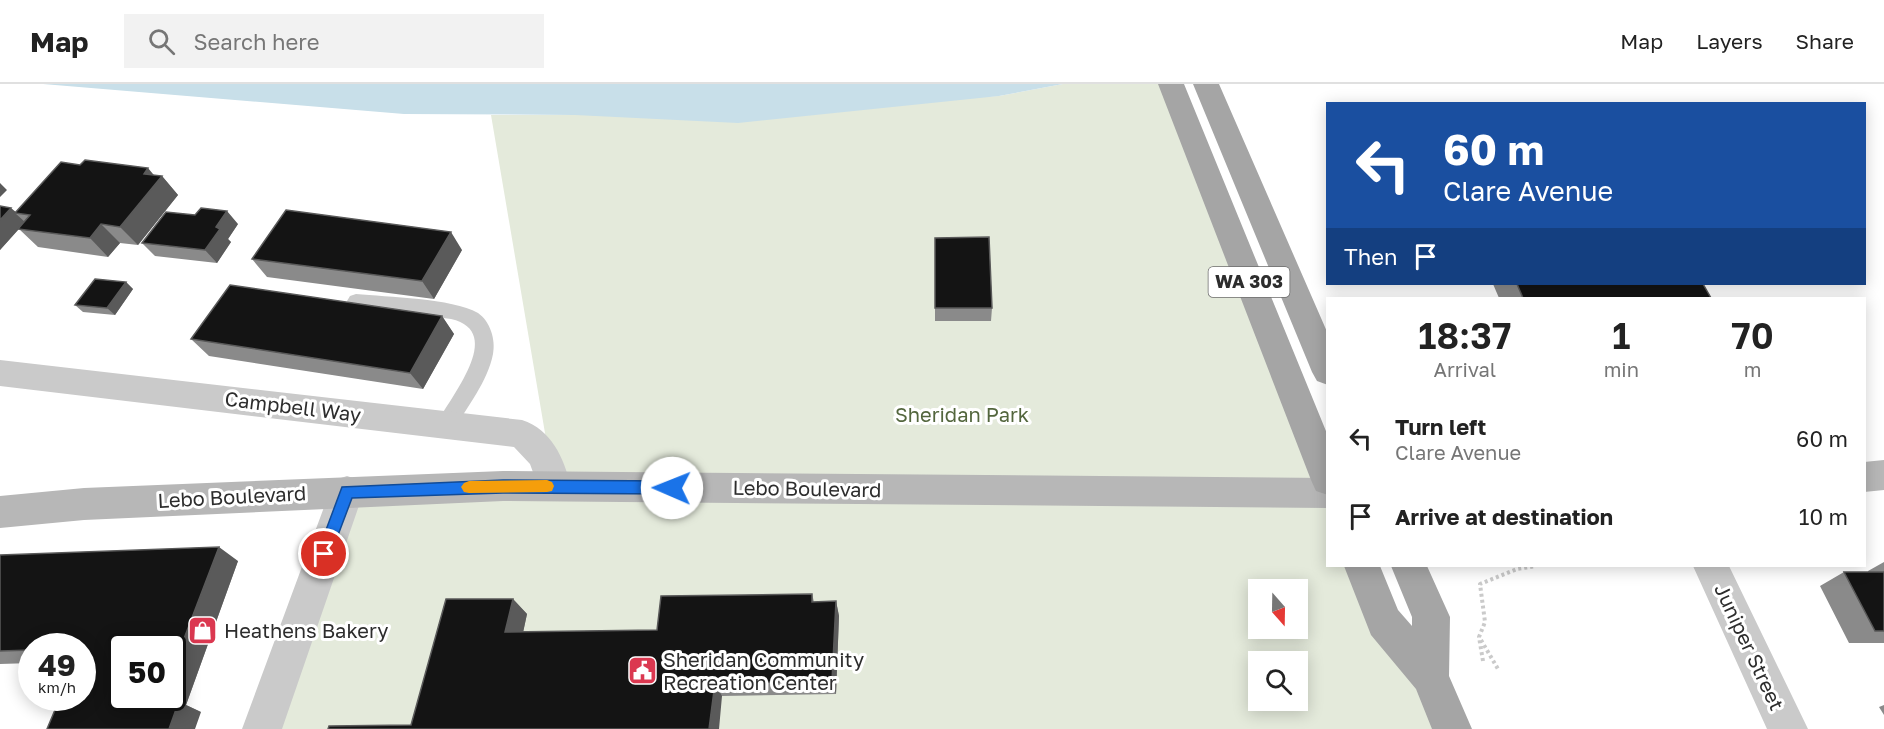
<!DOCTYPE html>
<html lang="en">
<head>
<meta charset="utf-8">
<style>
  :root { --surface:#fff; --page:#f2f2f2; --text:#222; --muted:#767676; --line:#e0e0e0 }
  body { margin:0; font-family:"Golos Text",sans-serif; background:var(--page); color:var(--text); height:100vh; display:flex; flex-direction:column; font-size:22px; white-space:nowrap }
  * { box-sizing:border-box; margin:0 }
  p { font-size:20px; color:var(--muted) }
  .icon { flex:none; width:33px; height:33px; fill:none; stroke:currentColor; stroke-width:2; stroke-linecap:round; stroke-linejoin:round }
  .map { position:relative; flex:1; overflow:hidden }
  .panel { position:absolute; left:1326px; top:213px; width:540px; height:270px; display:flex; flex-direction:column; background:var(--surface); border-radius:0px; box-shadow:0 3px 15px #0003 }
  .panel>* { flex:none }
  .guide { position:absolute; left:1326px; top:18px; width:540px; height:183px; border-radius:0px; box-shadow:0 3px 15px #0003; background:#1a4fa0; color:#fff; overflow:hidden }
  .needle { width:39px; rotate:160deg }
  .controls { position:absolute; left:1248px; top:495px; display:grid; gap:12px }
  .controls a { display:grid; place-items:center; width:60px; height:60px; border-radius:0px; background:var(--surface); box-shadow:0 3px 15px #0003; font-size:30px }
  .speed { position:absolute; left:18px; top:549px; display:flex; gap:12px; font-size:30px; font-weight:700; text-align:center }
  .speed>* { display:grid; place-content:center; width:78px; height:78px; border-radius:50%; background:var(--surface); box-shadow:0 3px 15px #0003; line-height:1 }
  .speed small { font-size:15px; font-weight:400 }
  .speed .limit { border:3px solid #111; border-radius:9px; background:#fff; color:#111 }
  .pin { position:absolute; display:grid; place-items:center; width:51px; height:51px; color:#fff; margin:-26px; border:3px solid #fff; border-radius:50%; box-shadow:0 2px 6px #0007 }
  .me { position:absolute; width:66px; margin:-33px; rotate:271deg; stroke-linejoin:round; filter:drop-shadow(0 0 4px #0008) }
  .turn { display:flex; align-items:center; gap:21px; height:126px; padding:0 18px; font-size:27px }
  .turn .icon { width:78px; height:78px; stroke-width:2.5 }
  .turn b { display:block; font-size:42px; line-height:51px }
  .then { display:flex; align-items:center; height:57px; padding:0 18px; background:#0003; gap:12px; font-size:22px }
  .eta { display:flex; justify-content:space-evenly; align-items:center; height:102px; text-align:center }
  .eta b { font-size:36px; font-weight:600; line-height:42px }
  ul { padding:0; list-style:none }
  li { display:flex; align-items:center; gap:18px; height:78px; padding:0 18px }
  li div { flex:1 }
  li b { display:block; font-size:22px }
  li em { font-style:normal }
  header { display:flex; align-items:center; gap:36px; box-sizing:border-box; height:84px; padding:0 30px; background:var(--surface); border-bottom:2px solid var(--line) }
  header strong { font-size:28px }
  nav { display:flex; gap:33px; margin-inline-start:auto; font-size:21px }
  .search { width:420px; height:54px; background:var(--page); display:flex; align-items:center; gap:15px; box-sizing:border-box; padding:0 21px; border-radius:0px; color:var(--muted); font-size:22px }
  .map>svg:first-child { display:block }
</style>
</head>
<body>
<header>
<strong>Map</strong>
<div class="search"><svg class="icon" aria-label="search" viewBox="0 0 24 24"><circle cx="10" cy="10" r="6"/><path d="M15 15l6 6"/></svg>Search here</div>
<nav><a>Map</a><a>Layers</a><a>Share</a></nav>
</header>
<div class="map">
<svg width="1884" height="645" viewBox="0 0 1884 645">
  <rect width="100%" height="100%" fill="#fff"/>
  <!-- green -->
  <path fill="#e4eadb" fill-rule="evenodd" d="M1063 0H1171L1327 396 1328 482H1362L1384 538 1452 645H262L347 407 554 402 491 31H575L999 12ZM1258 506H1298V544H1258ZM1258 578H1298V616H1258Z"/>
  <!-- water -->
  <path fill="#c8dfe9" d="M43 0H1063L999 12 738 39 575 31 404 30Z"/>
  <g fill="none" stroke-linecap="round" stroke-linejoin="round">
    <!-- path -->
    <path stroke="#cacaca" stroke-width="4" stroke-dasharray="3 3" stroke-linecap="butt" d="M1481 556 1498 585
      M1483 577 1479 553 1485 538 1480 500 1517 485 1536 482"/>
    <!-- service -->
    <path fill="#cacaca" fill-rule="evenodd" d="M356 210C387 213 452 214 478 229 490 237 496 256 493 270 488 297 467 323 453 347L446 349 439 347 436 341C449 314 507 248 451 235L350 222 347 217 350 212Z"/>
    <!-- minor -->
    <path fill="#cacaca" fill-rule="evenodd" d="M0 276 522 336C552 346 563 373 571 402L566 413 554 417 542 413 530 380 514 363 0 302Z"/>
    <!-- tertiary -->
    <path fill="#cacaca" fill-rule="evenodd" d="M347 392 359 396 364 407 282 645H242L330 407 335 396Z
      M1693 482H1729L1808 645H1767Z"/>
    <!-- secondary -->
    <path fill="#b7b7b7" fill-rule="evenodd" d="M1884 376V406L1864 408V378Z
      M503 387 1328 394V424L503 417 84 436 0 444V412L84 404Z"/>
    <!-- primary -->
    <path fill="#a5a5a5" fill-rule="evenodd" d="M1158 0H1184L1328 352V411L1316 407 1311 396Z
      M1193 0H1219L1328 250V301L1317 297 1312 288Z
      M1344 482H1380L1398 526 1412 542V533L1391 482H1427L1450 533 1449 592 1472 645H1432L1416 605 1371 551Z"/>
  </g>
  <!-- wall -->
  <path fill="#8a8a8a" d="M154 91 162 92 178 111 138 161 120 159 108 173 38 163 19 145 0 166V122L16 128Z
    M238 140 228 155 231 158 217 179 155 172 142 159Z
    M935 154 992 224 991 237H935Z
    M462 166 434 215 267 193 252 175Z
    M126 198 133 205 115 231 83 228 75 221Z
    M1493 200H1703L1711 214H1499Z
    M442 232 454 250 423 305 209 272 191 255Z
    M0 471 238 477 186 621 201 628 60 614 82 562H32V579L0 580Z
    M1884 478V559H1849L1820 502 1844 488H1868V487Z
    M812 510 814 518 836 517 839 532 836 610 722 612 411 641 513 515 527 530 523 548 657 546Z
    M1884 621V631L1879 623Z"/>
  <!-- shaded-wall -->
  <path fill="#5a5a5a" d="M148 84 158 96 162 92 178 111 138 161 120 143 144 90Z
    M0 99 7 106 0 113Z
    M11 124 17 129H15L25 138 0 166V136Z
    M227 127 238 140 228 155 231 158 217 179 205 166 216 143Z
    M101 140 120 159 108 173 90 154Z
    M451 148 462 166 434 215 422 197Z
    M126 198 133 205 115 231 107 224Z
    M442 232 454 250 423 305 410 289Z
    M219 463 238 477 186 621 201 628 195 645H169L160 618 162 614H172V586Z
    M513 515 527 530 520 563 505 548Z
    M836 517 839 532 836 610 832 597Z
    M715 599 722 612 719 645H709Z"/>
  <!-- building -->
  <path fill="#141414" stroke="#5a5a5a" stroke-width="1.5" d="M85 76 148 84 144 90 162 92 120 143 101 140 90 154 18 145 30 131 15 129 61 78 80 81Z
    M0 122 11 124 0 136Z
    M201 124 227 127 216 143 220 145 205 166 142 159 166 128 195 131Z
    M286 126 451 148 422 197 252 175Z
    M989 153 992 224H935V154Z
    M95 195 126 198 107 224 75 221Z
    M1517 200H1703L1711 214H1523Z
    M230 201 442 232 410 289 191 255Z
    M219 463 172 586V562H122V614H162L160 618 179 617 169 645H47L60 614H82V562H32V566L0 567V471Z
    M1844 488H1884V547H1875Z
    M812 510V518L836 517 832 597 715 599 709 645H328L329 642 411 641 446 515H513L505 548 657 546 661 512Z"/>
  <!-- route -->
  <path fill="#1a73e8" stroke="#114b97" stroke-width="1.5" d="M503 396 672 397 677 399 679 404 677 408 672 410 503 409 352 414 329 475 324 477 319 475 317 470 342 403Z"/>
  <!-- slow -->
  <path fill="#f59e0b" d="M547 396 552 398 554 402 552 407 547 408 469 409 464 408 461 403 464 399 469 397Z"/>
  <!-- icons -->
  <defs>
    <symbol id="shop-square" viewBox="-11 -11 22 22"><rect x="-9" y="-9" width="18" height="18" rx="4" fill="#db3850" stroke="#fff"/><path d="M-5-2.5h2.3a2.7 3.5 0 0 1 5.4 0H5L5.5 6h-11ZM-1.5-2.5h3a1.5 2.3 0 0 0-3 0Z" fill="#fff"/></symbol>
    <symbol id="civic-square" viewBox="-11 -11 22 22"><rect x="-9" y="-9" width="18" height="18" rx="4" fill="#db3850" stroke="#fff"/><path d="M-.6-6.5H3V-4.5H.6V-3L4-1V1h2V6H-6V1h2V-1L-.6-3ZM-1.2 2.5V6h2.4V2.5Z" fill="#fff"/></symbol>
  </defs>
  <g fill-rule="evenodd">
    <use href="#shop-square" x="186" y="530" width="33" height="33"/>
    <use href="#civic-square" x="626" y="570" width="33" height="33"/>
  </g>
  <g text-anchor="middle" stroke-width="6" stroke-linejoin="round" paint-order="stroke">
    <!-- shield labels -->
    <rect fill="#fff" stroke="#6c6c6c" stroke-width="1.5" x="1208.5" y="183" width="81" height="30" rx="4.5"/>
    <g font-size="18" font-weight="bold" fill="#2d2d2d">
      <text x="1249" y="204">WA 303</text>
    </g>
    <!-- street labels -->
    <g font-size="20" fill="#2d2d2d" stroke="#fff">
      <text transform="translate(293 323) rotate(7)" y="7">Campbell Way</text>
      <text transform="translate(807 405) rotate(1)" y="7">Lebo Boulevard</text>
      <text transform="translate(232 413) rotate(-3)" y="7">Lebo Boulevard</text>
      <text transform="translate(1749 563) rotate(65)" y="7">Juniper Street</text>
    </g>
    <!-- park labels -->
    <g font-size="20" fill="#53663d" stroke="#fff">
      <text x="962" y="338">Sheridan Park</text>
    </g>
    <!-- poi labels -->
    <g font-size="20" fill="#2d2d2d" stroke="#fff" text-anchor="start">
      <text x="224" y="554">Heathens Bakery</text>
      <text x="663" y="583">Sheridan Community<tspan x="663" dy="23">Recreation Center</tspan></text>
    </g>
  </g>
</svg>
<div class="controls">
<a><svg class="needle" viewBox="-14 -14 28 28"><path d="M0-13l5 13h-10z" fill="#e53935"/><path d="M0 13l5-13h-10z" fill="#767676"/></svg></a>
<a><svg class="icon" aria-label="search" viewBox="0 0 24 24"><circle cx="10" cy="10" r="6"/><path d="M15 15l6 6"/></svg></a>
</div>
<div class="speed"><div>49<small>km/h</small></div><div class="limit">50</div></div>
<div class="pin" style="left:324px;top:470px;background:#d93025"><svg class="icon" aria-label="arrive" viewBox="0 0 24 24"><path d="M6 21V4h12l-3 4 3 4H6"/></svg></div>
<svg class="me" style="left:672px;top:404px" viewBox="-20 -20 40 40"><circle r="19" fill="#fff"/><path d="M0-13L10 11 0 6-10 11z" fill="#1a73e8"/></svg>
<div class="guide">
<div class="turn"><svg class="icon" aria-label="left" viewBox="0 0 24 24"><path d="M17 20v-9H6M10 6l-5 5 5 5"/></svg><div><b>60 m</b>Clare Avenue</div></div>
<div class="then">Then<svg class="icon" aria-label="arrive" viewBox="0 0 24 24"><path d="M6 21V4h12l-3 4 3 4H6"/></svg></div>
</div>
<section class="panel">
<div class="eta">
<div><b>18:37</b><p>Arrival</p></div>
<div><b>1</b><p>min</p></div>
<div><b>70</b><p>m</p></div>
</div>
<ul>
<li><svg class="icon" aria-label="left" viewBox="0 0 24 24"><path d="M17 20v-9H6M10 6l-5 5 5 5"/></svg><div><b>Turn left</b><p>Clare Avenue</p></div><em>60 m</em></li>
<li><svg class="icon" aria-label="arrive" viewBox="0 0 24 24"><path d="M6 21V4h12l-3 4 3 4H6"/></svg><div><b>Arrive at destination</b></div><em>10 m</em></li>
</ul>
</section>
</div>
</body>
</html>
